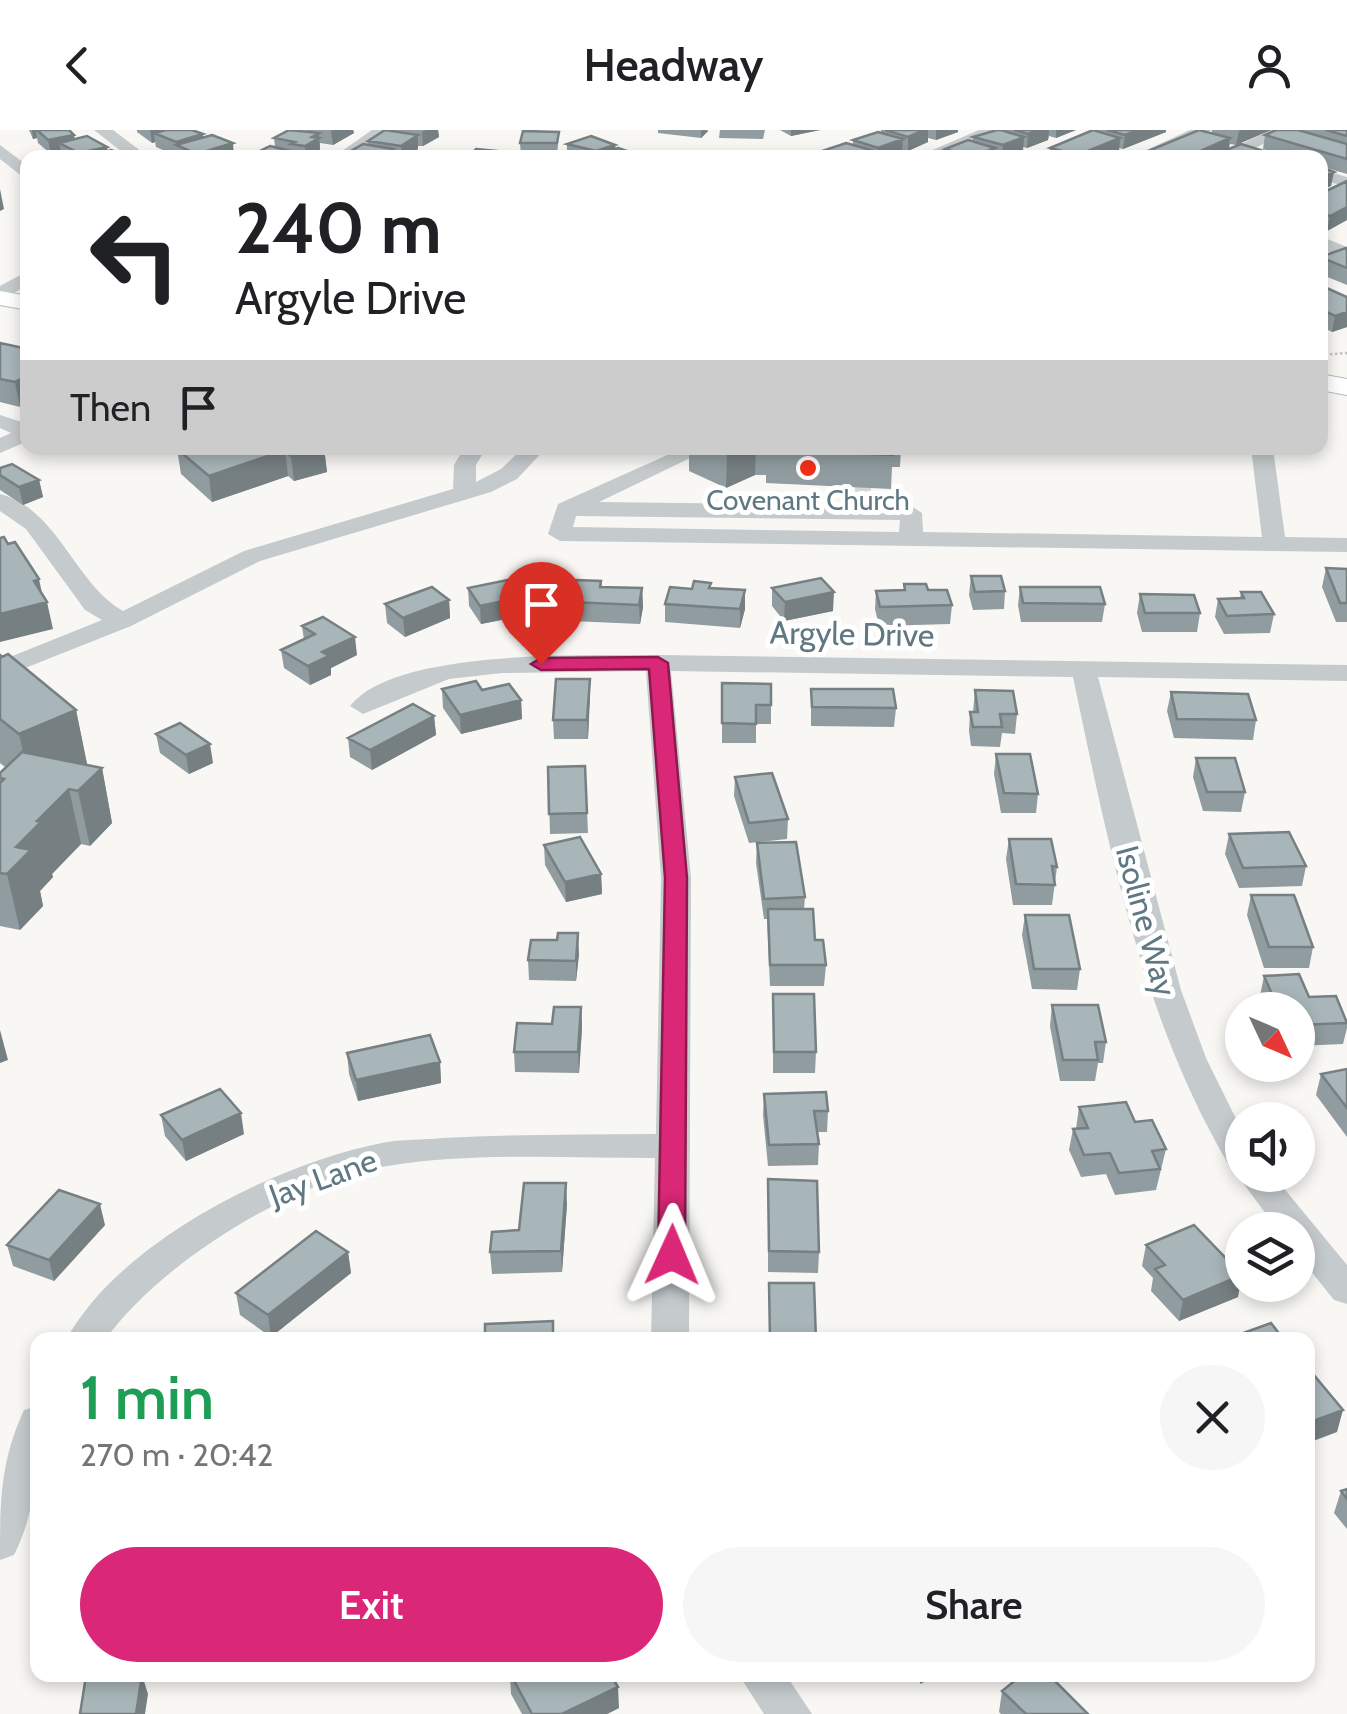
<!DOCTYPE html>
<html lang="en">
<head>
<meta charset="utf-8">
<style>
  :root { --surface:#fff; --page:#f6f6f6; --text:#202124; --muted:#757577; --accent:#db2777 }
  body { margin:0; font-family:Cabin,sans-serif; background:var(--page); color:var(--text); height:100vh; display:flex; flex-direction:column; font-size:38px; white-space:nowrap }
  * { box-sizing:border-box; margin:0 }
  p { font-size:32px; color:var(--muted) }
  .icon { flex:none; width:55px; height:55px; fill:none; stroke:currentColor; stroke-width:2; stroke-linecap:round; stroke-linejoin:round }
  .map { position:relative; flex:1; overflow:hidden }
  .side { position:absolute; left:30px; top:1202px; width:1285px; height:350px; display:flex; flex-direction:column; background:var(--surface); border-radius:20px; box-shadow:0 5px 15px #0003 }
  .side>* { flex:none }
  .top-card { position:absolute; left:20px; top:20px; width:1308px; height:305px; border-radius:20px; box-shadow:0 5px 15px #0003; background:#fff; color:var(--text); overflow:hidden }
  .needle { width:65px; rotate:134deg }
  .controls { position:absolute; left:1225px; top:862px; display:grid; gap:20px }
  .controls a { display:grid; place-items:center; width:90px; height:90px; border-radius:50%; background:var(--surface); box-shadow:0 5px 15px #0003; font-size:50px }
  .pin { position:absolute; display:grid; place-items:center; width:85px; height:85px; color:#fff; margin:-102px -42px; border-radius:50% 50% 50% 0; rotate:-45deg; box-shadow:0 0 10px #0007 }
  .pin .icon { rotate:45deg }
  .me { position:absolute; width:110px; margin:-55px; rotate:1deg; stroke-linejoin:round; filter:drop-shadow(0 0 8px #0008) }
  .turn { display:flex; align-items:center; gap:35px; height:210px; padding:0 50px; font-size:45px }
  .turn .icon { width:130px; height:130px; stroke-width:2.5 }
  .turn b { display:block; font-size:70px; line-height:85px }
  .then { display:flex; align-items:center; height:95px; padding:0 50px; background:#0003; gap:20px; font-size:38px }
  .round { display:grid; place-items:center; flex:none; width:105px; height:105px; border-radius:52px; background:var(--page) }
  .headline { display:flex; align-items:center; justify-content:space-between; height:170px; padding:0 50px }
  h1 { font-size:60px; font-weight:600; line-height:75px; color:#1e9e55 }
  .primary-button { display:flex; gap:20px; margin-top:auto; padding:20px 50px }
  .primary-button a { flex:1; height:115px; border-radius:60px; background:var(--accent); color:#fff; font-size:40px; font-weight:600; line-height:115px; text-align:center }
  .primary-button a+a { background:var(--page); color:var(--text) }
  header { display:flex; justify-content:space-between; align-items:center; height:130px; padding:0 50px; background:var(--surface); font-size:45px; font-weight:600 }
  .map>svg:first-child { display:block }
</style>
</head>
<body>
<header><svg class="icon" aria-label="back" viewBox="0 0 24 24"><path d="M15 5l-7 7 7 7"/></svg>Headway<svg class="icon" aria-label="person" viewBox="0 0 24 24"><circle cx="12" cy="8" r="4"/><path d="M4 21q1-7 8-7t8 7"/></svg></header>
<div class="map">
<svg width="1347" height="1584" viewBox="0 0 1347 1584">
  <rect width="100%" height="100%" fill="#f8f7f4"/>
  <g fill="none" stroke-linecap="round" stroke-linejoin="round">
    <!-- minor-tunnel -->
    <path stroke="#d2d7d8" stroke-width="24" stroke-dasharray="24 11" stroke-linecap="butt" d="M855 367H871"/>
    <defs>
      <path id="major" d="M0 161 28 166V180L0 175Z
        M1320 244 1347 249V265L1320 260Z"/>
    </defs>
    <!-- major casing -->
    <use href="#major" stroke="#b5bcbf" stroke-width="2"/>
    <!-- path -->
    <path stroke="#c0c3c5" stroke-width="2.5" stroke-dasharray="2.5 2.5" stroke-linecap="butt" d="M1320 225 1347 223"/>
    <!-- minor -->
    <path fill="#c5cacd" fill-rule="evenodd" d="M94 0H113L150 28H130Z
      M372 0H391L352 28H332Z
      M979 0H1002L938 28H914Z
      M1190 0H1212L1152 28H1129Z
      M1271 0H1293L1242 24 1228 20Z
      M0 15 28 36V51L0 29Z
      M1320 39 1347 47V57L1320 49Z
      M1320 106 1347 117V130L1320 118Z
      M28 141V155L0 171V156Z
      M0 285 28 294V311L0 323V308L11 303 0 298Z
      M464 318H486L476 335V352L501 339 523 318H546L517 349 491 362 260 431 131 496 0 548V531L102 490 85 480 26 399 0 381V364C58 379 74 453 123 481L244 421 453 359 454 335Z
      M683 318H711L599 372 911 376 922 383 923 402 1262 407 1251 318H1273L1285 407 1347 408V422L560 411 548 404 558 374ZM576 386 900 390 899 402 573 397Z
      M658 525 1347 535V551L1098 547 1181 860 1206 928 1242 1001V1045H1273L1347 1135V1174L1334 1170 1298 1125V1100H1278L1237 1045 1240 1040 1230 1037C1142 889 1108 714 1073 547L671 541 691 748 689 1210H651L655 1028C567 1028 474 1022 387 1036 292 1051 161 1132 105 1210H66C119 1112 275 1034 382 1013 401 1009 423 1010 442 1008 513 1004 585 1005 656 1004L661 748 646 541 502 543 449 549 363 584 350 576C395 518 588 526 658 525Z
      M38 1276C38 1327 38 1378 14 1425L0 1430C0 1372 0 1332 24 1280Z
      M739 1545H786L812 1584H764Z"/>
    <!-- major -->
    <use href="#major" fill="#fff" fill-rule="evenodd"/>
  </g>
  <!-- wall -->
  <path fill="#909c9f" d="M29 0H69L75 9 129 28H63L61 22 51 24 38 13 37 8 33 9Z
    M137 0H192L234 28H178L177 26 156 17 155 12 152 13 137 2Z
    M307 0H353L354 3 333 15 320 13V22L312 28H293L292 25 275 17 274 8Z
    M385 0H438L439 7 423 16H418V19L406 28H344V25L368 15V11Z
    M658 0H708V1L701 8 658 3Z
    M720 0H765L763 9 719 8Z
    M780 0H820L791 6Z
    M881 0H958V2L936 10 928 8V12L908 21 902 20V24L891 28H807L822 26V21L853 15V10L881 3Z
    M997 0H1076L1056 8 1049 6 1048 10 1027 18 1023 17V21L1007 28H922L945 22V19L973 11V7Z
    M1098 0H1166V2L1123 19 1119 18V22L1105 28H1034L1050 24V18Z
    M1212 0H1271L1236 15 1230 14 1229 19 1287 28H1220L1221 26 1216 28H1147L1148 21 1212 3Z
    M1276 0H1347V44L1320 36V28H1292L1263 19 1265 5Z
    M559 2 557 27H521L520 13Z
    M567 14 615 15 616 19 644 28H567Z
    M1347 51V90L1327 101 1320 99V64Z
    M1347 119V155L1320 144V127Z
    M1320 155 1347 167V197L1332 202 1320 196Z
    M0 213 28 219V272L20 277 0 272Z
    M181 318H324L327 342 294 351 288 346 212 372 181 344 177 319Z
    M339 318H368L363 321 340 320Z
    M689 318H901L900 337H892L891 359 766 353V345H755L726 358 689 341Z
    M0 338 39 350 43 367 23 375 0 360Z
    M1326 438 1347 439V492H1336L1322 457Z
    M971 446 1005 461 1004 479 973 480 969 465Z
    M601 451 602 457 642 458 643 477 640 494 571 491 570 472Z
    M904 454 928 460 952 475 950 494 879 496 875 479 876 461 904 460Z
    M1020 457 1105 474 1102 492H1021L1018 475Z
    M468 458 545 462 546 481 481 494 469 476Z
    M710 458 745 479 740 498 665 492V474L692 459Z
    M772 458 833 481 784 491 772 476Z
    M1241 462 1274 484 1270 503 1224 504 1215 487 1218 469 1240 468Z
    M1140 464 1200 483 1197 502H1142L1137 483Z
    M449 470 450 488 405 507 387 493 385 474Z
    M302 496 357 525 331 538V545L310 555 284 538 281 520 304 510Z
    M0 525 76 580 87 634 85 635 102 638 112 693 90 716 81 714 52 744 53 747 40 761 43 776 20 800 0 796V643L5 637 0 633Z
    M590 549 588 609H554L553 590Z
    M722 553 771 575V594H756V613H722Z
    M442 559 482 560 521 570 522 589 461 604 443 578Z
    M811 559 896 578 894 597 811 596Z
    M975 560 1017 584 1015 604 1002 603 1000 617 971 616 969 601 970 582H973Z
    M1171 562 1256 590 1253 610 1174 608 1167 581Z
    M434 586 436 605 372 640 350 627 348 608Z
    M156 604 213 633 189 644 160 623Z
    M996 624 1038 664 1036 683H1001L994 644Z
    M1196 628 1245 662 1241 682 1203 681 1193 647Z
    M585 636 588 703 550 704 548 637Z
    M735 647 788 689 787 709 749 713 734 666Z
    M1229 704 1306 736 1302 756 1239 758 1225 724Z
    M1009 709 1057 737 1052 775H1013L1006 729Z
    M757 713 805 767 804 779 826 835 824 856H770L767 789H764L756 733Z
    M544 715 601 744 602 764 566 772 545 735Z
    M1251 765 1313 817 1309 838H1264L1247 785Z
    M1025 785 1080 839 1077 860 1032 859 1022 805Z
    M579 824 576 851 529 850 528 830Z
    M1264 846 1309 867 1347 890V898L1343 914 1298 916V880H1266L1260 866Z
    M773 864 816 922 815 943H773Z
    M1052 875 1106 912 1103 933H1098L1095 951H1060L1050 896Z
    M581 877 582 898 579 943 515 942 514 922 552 894Z
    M347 923 440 932 441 953 358 971 349 944Z
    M1347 939V1007L1316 965 1321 944Z
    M764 964 828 981 827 1002H817L819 1014 818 1035 768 1036 763 985Z
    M1079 977 1135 992 1166 1019 1156 1060 1115 1065 1106 1044 1081 1047 1069 1020 1073 999H1076Z
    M161 985 244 1004 186 1031 165 1006Z
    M768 1049 819 1122 818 1143 768 1142Z
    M567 1074 562 1142 492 1144 490 1122 519 1100Z
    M105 1095 54 1151 13 1136 7 1115Z
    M1146 1115 1238 1167 1179 1191 1151 1161 1153 1148 1142 1136Z
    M348 1122 351 1143 271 1207 240 1185 236 1163Z
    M1347 1359V1399L1334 1383 1341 1361Z
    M510 1545H611L619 1578 607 1584H522L511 1564Z
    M1002 1561 1088 1584H1001L999 1582Z"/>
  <!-- shaded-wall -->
  <path fill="#767f82" d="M32 0H36L37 8 33 9Z
    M150 0H176L154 3 155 12 152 13Z
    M333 0H353L354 3 333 15 331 1Z
    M426 0H438L439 7 423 16 422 2Z
    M701 0 708 1 701 8Z
    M791 0H820L791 6Z
    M924 0H928V12L908 21V7Z
    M936 0H958V2L936 10Z
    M1038 0H1049L1048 10 1027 18 1028 4Z
    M1056 0H1076L1056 8Z
    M1138 0H1166V2L1123 19 1125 5Z
    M1242 0H1271L1236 15 1239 1Z
    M319 3 320 22 312 28H306L305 16 312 7Z
    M203 4 204 18 176 15V12Z
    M74 5 77 19 59 13 61 22 51 24 48 10Z
    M418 5V19L406 28H402L401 16Z
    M1024 7 1023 21 1007 28H1002L1003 15Z
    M1120 8 1119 22 1105 28H1078V25Z
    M1230 8 1228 22H1221V26L1216 28H1185Z
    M903 9 902 24 891 28H878V18Z
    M233 13 234 28H197V24Z
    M615 15 616 28 596 27V21Z
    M107 17 109 28H80L79 23Z
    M995 18 994 28H972V27Z
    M393 19 394 28H378Z
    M871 20V28H852Z
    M290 21 291 28H278Z
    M1334 42 1331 56 1320 61V47Z
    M0 59 4 79 0 81Z
    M1347 77V90L1327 101 1330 86Z
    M1324 110 1321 125 1320 126V111Z
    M1347 182V197L1332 202 1335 186Z
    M28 245V272L20 277 15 252Z
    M319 318H324L327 342 294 351 291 326Z
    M742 318H756L755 345 726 358 727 324Z
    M285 320 288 346 212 372 209 346Z
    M39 350 43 367 23 375 19 357Z
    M39 449 44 473 47 472 53 499 0 512V484L34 451Z
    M642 458 643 477 640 494 639 475Z
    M745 460V479L740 498V479Z
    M545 462 546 481 481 494 480 476Z
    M834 462 833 481 784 491 785 472Z
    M449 470 450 488 405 507 403 488Z
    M355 507 357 525 331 538V545L310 555 308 536 322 522Z
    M590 549V568L588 609 587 590Z
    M521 570 522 589 461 604 460 585Z
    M76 580 87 634 31 658 19 604Z
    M434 586 436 605 372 640 370 620Z
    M210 614 213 633 189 644 186 625Z
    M102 638 112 693 90 716 78 661Z
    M69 659 81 714 52 744 53 747 40 761 43 776 20 800 7 744 16 717 37 691Z
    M601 744 602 764 566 772 565 752Z
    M578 803 579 824 576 851V831Z
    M581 877 582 898 579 943 578 922Z
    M0 900 8 930 0 933Z
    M440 932 441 953 358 971 356 950Z
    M241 983 244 1004 186 1031 182 1010Z
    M566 1053 567 1074 562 1142 561 1121Z
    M100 1074 105 1095 54 1151 49 1130Z
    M348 1122 351 1143 271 1207 268 1185Z
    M1242 1145 1238 1167 1179 1191 1183 1170Z
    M1343 1280 1337 1302 1308 1313V1293Z
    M142 1545 148 1564 145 1584H136Z
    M921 1545H939L920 1554Z
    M618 1557 619 1578 607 1584H562Z"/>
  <!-- building -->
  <path fill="#a8b5b9" stroke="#767f82" stroke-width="2.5" d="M37 0H69L74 5 48 10Z
    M166 0H192L203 4 176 12 154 3Z
    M289 0 319 3 312 7 319 8 305 16 291 14 295 12 274 8Z
    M385 0 418 5 401 16 368 11Z
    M885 0H924L908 7Z
    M997 0H1001L1024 7 1003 15 973 7Z
    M1014 0H1038L1028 4Z
    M1093 0 1120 8 1078 25 1050 18Z
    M1107 0H1138L1125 5Z
    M1199 0 1230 8 1185 28H1170L1148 21Z
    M1276 0H1298L1347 14V29L1265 5Z
    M1326 0H1347V6Z
    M523 1 559 2 557 13H520Z
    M878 2 903 9 878 18 853 10Z
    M212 5 233 13 197 24 176 15Z
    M87 6 107 17 79 23 59 13Z
    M591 6 615 15 596 21 567 14Z
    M968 10 995 18 972 27 945 19Z
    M846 13 871 20 852 28H841L822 21Z
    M363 14 393 19 378 28H357L344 25Z
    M1241 14 1287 28H1240L1221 22Z
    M270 16 290 21 278 27 281 28H246Z
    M618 18 644 27 598 28 594 26Z
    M476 19 508 22 503 28H468Z
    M111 20 129 28H84Z
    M940 21 962 28H922Z
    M1048 23 1060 28H1034Z
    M817 24 828 28H807Z
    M1320 37 1334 42 1320 47Z
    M1347 51V77L1330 86 1320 83V64Z
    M1346 118 1347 119V138L1320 127Z
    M1320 155 1347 167V182L1335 186 1320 179Z
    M0 213 28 219V245L15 252 0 249Z
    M181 318H319L291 326 285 320 209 346 177 319Z
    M712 318H742L727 324Z
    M767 318H893V325L767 320Z
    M12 334 39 350 19 357 0 345V338Z
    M4 407 8 414 15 412 39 449 34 451 47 472 0 484V408Z
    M1326 438 1347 439V473H1340Z
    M532 445 545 462 480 476 468 458Z
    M971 446H1001L1005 461 975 462Z
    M821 448 834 462 785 472 772 458Z
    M576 450 601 451 600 457 642 458 639 475 570 472Z
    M694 451 711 453 709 458 745 460 740 479 665 474 670 457 692 459Z
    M904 454H926L928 460H947L952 475 880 477 876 461 905 460Z
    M432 457 449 470 403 488 385 474Z
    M1020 457H1100L1105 474 1023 473Z
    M1241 462H1261L1274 484 1227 486 1218 469 1244 468Z
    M1140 464 1194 465 1200 483H1145Z
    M323 487 355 507 322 522 329 526 308 536 281 520 315 504 302 496Z
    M8 524 76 580 19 604 0 589V525L2 527Z
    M556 549H590L587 590H553Z
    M476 551 482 560 509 554 521 570 460 585 442 559Z
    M722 553 771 554V575H756V594L722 593Z
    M811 559H893L896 578 812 577Z
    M975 560 1013 561 1017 584H1000L1002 597H973L970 582H978Z
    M1171 562 1248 564 1256 590 1177 589Z
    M413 574 434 586 370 620 348 608Z
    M180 593 210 614 186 625 156 604Z
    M22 622 102 638 78 661 69 659 37 691 41 692 16 717 31 720 7 744 0 743V653L4 649 0 648V643Z
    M996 624H1030L1038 664 1004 663Z
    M1196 628H1235L1245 662H1207Z
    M585 636 587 683 549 684 548 637Z
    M772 643 788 689 749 693 735 647Z
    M1289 702 1306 736 1243 738 1229 704Z
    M580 707 601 744 565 752 544 715Z
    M1009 709H1051L1057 737 1052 736 1055 755 1016 754Z
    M796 712 805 767 764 769 757 713Z
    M1251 765H1294L1313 817H1269Z
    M768 779H813L815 810H823L826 835H770Z
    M1025 785H1069L1080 839H1034Z
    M558 803H578L576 831 528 830 531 810H557Z
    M1299 844 1309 867 1336 866 1347 893 1298 895V880H1279L1264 846Z
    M773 864H814L816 922H774Z
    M1052 875H1098L1106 912H1095L1098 930H1063Z
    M554 877H581L578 922H514L517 893 552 894Z
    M430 905 440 932 356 950 347 923Z
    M1347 939V978L1321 944Z
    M220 959 241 983 182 1010 161 985Z
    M826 962 828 981H814L819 1014 769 1015 764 964Z
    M1126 972 1135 992 1152 990 1166 1019 1152 1021 1160 1039 1119 1043 1110 1023 1084 1025 1073 999 1088 998 1079 977Z
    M768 1049 817 1051 819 1122 769 1121Z
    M524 1053H566L561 1121 490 1122 492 1102 519 1100Z
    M59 1060 100 1074 49 1130 7 1115Z
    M1194 1095 1242 1145 1183 1170 1155 1139 1165 1135 1146 1115Z
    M316 1101 348 1122 268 1185 236 1163Z
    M769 1153H814L816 1210H770Z
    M553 1191V1210H485V1194Z
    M1271 1193 1284 1210H1224Z
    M1308 1238 1343 1280 1308 1293Z
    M1347 1359V1369L1341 1361Z
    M142 1545 136 1584H80L86 1546Z
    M511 1545H611L618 1557 562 1584H532Z
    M1022 1545H1049L1088 1584H1026L1002 1561Z"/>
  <!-- route -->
  <path fill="#db2777" stroke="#8e194d" stroke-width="2.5" d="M658 527 668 533 687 748 685 1125 681 1132H662L658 1125 665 748 649 539 541 540 531 534 541 528Z"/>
  <!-- markers -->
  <circle fill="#f33019" stroke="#fff" stroke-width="4" cx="808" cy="338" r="10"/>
  <g text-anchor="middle" stroke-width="10" stroke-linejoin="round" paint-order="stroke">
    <!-- far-poi labels -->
    <g font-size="28" fill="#607882" stroke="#fff">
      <text x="808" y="380">Covenant Church</text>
    </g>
    <!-- street labels -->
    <g font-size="32" fill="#607882" stroke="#fff">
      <text transform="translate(852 504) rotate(1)" y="11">Argyle Drive</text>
      <text transform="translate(1146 791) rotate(75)" y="11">Isoline Way</text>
      <text transform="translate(323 1048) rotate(-20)" y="11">Jay Lane</text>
    </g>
  </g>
</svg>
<div class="controls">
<a><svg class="needle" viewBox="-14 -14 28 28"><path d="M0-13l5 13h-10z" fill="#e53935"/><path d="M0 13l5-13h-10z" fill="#757577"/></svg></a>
<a><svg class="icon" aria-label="sound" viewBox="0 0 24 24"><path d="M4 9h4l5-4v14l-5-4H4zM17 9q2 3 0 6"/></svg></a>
<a><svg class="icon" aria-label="layers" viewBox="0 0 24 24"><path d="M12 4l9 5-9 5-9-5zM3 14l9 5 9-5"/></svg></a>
</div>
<div class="pin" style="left:541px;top:534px;background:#d93025"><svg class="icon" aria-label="arrive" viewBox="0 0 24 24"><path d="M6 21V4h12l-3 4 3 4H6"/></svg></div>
<svg class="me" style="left:672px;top:1125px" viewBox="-20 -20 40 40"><path d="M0-17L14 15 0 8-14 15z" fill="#db2777" stroke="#fff" stroke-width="4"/></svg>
<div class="top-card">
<div class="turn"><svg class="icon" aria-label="left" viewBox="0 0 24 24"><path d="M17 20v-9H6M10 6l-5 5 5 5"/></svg><div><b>240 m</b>Argyle Drive</div></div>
<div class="then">Then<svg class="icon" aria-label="arrive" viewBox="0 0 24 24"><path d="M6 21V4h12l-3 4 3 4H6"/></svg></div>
</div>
<section class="side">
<div class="headline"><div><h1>1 min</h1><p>270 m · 20:42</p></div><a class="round"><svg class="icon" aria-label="close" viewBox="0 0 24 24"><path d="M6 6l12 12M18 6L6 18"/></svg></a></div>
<div class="primary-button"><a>Exit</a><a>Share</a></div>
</section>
</div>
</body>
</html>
